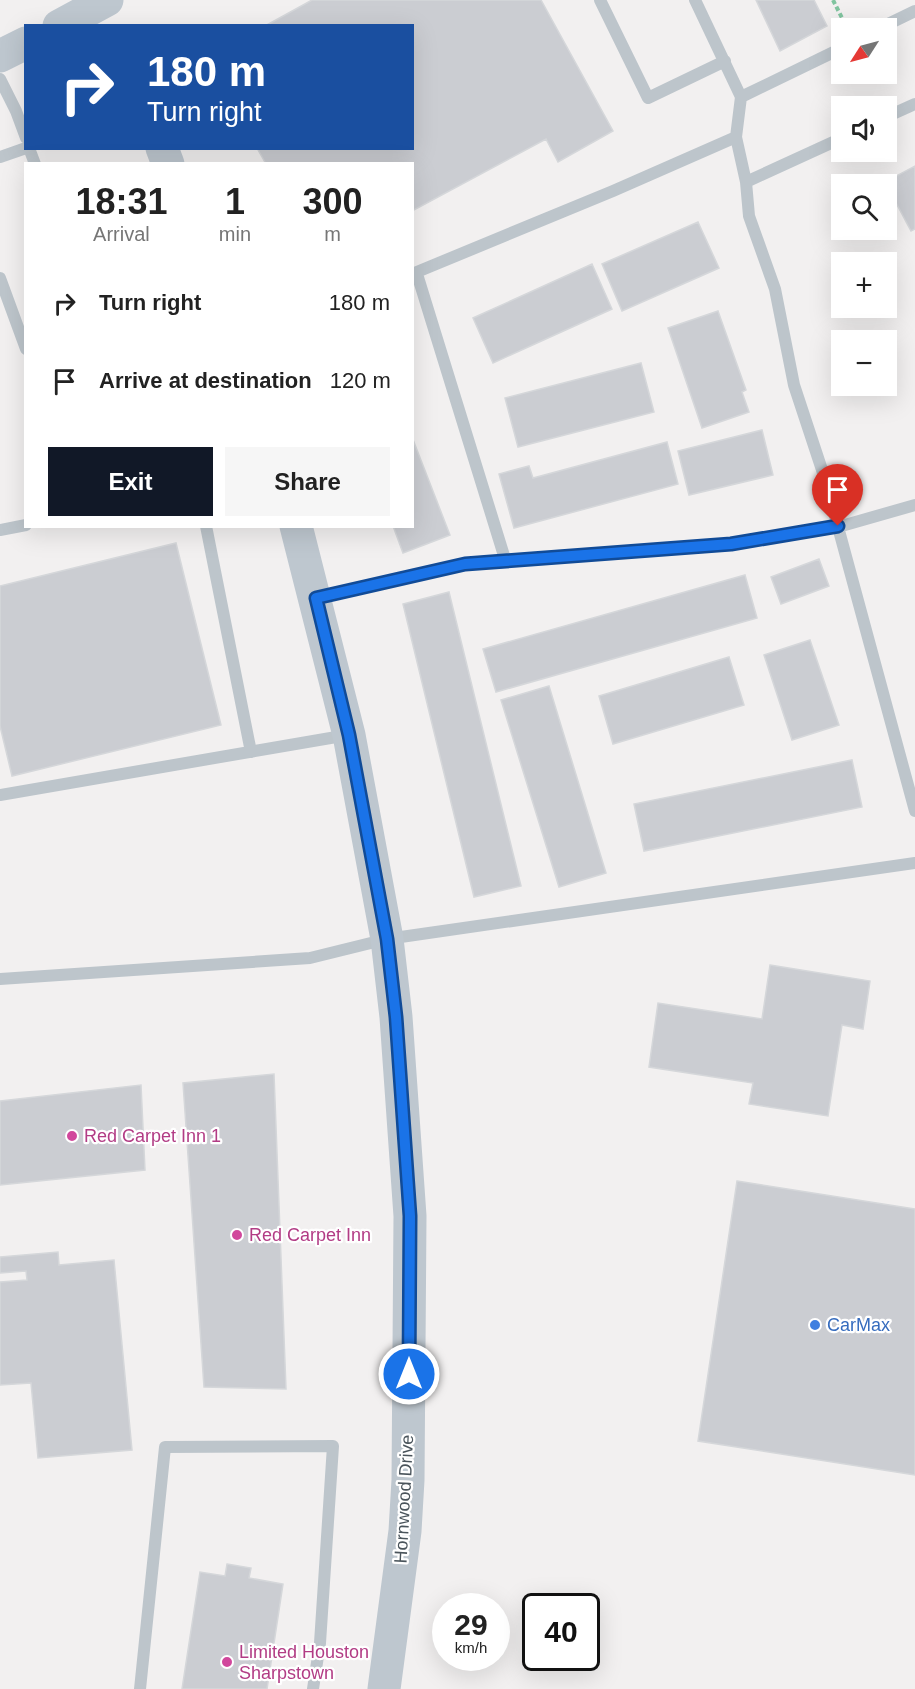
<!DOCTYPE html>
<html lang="en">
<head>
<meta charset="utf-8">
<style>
  :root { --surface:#fff; --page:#f6f6f6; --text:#222; --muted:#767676; --accent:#111827 }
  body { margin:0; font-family:Helvetica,sans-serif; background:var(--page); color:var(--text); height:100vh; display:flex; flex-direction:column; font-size:22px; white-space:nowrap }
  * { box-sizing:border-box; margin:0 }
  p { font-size:20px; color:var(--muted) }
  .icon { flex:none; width:33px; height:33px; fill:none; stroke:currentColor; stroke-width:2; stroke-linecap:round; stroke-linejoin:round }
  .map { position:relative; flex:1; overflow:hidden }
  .side { position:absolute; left:24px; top:162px; width:390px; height:366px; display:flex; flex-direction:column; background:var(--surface); border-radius:0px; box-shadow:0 6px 24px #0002 }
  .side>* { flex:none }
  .banner { position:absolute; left:24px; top:24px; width:390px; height:126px; border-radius:0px; box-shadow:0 6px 24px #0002; background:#1a4fa0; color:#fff; overflow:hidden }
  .needle { width:39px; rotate:234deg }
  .fabs { position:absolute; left:831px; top:18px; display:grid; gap:12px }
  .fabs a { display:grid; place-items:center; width:66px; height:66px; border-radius:0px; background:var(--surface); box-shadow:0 6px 24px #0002; font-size:30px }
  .speed { position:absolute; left:432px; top:1593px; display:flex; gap:12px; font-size:30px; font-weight:700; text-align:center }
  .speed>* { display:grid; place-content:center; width:78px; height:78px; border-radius:50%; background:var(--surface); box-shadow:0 6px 24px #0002; line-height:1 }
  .speed small { font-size:15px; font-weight:400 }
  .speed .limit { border:3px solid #111; border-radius:9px; background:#fff; color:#111 }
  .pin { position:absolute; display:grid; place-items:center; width:51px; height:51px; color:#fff; margin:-62px -26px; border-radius:50% 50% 50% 0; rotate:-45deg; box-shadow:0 0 6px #0007 }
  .pin .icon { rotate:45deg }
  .me { position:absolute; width:66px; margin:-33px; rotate:0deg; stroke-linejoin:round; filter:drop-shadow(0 0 4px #0008) }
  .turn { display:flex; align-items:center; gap:21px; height:126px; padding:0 24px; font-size:27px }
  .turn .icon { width:78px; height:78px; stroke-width:2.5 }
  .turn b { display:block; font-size:42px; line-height:51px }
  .eta { display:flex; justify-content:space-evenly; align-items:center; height:102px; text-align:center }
  .eta b { font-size:36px; font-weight:600; line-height:42px }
  .primary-button { display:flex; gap:12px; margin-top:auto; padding:12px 24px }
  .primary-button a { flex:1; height:69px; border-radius:0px; background:var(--accent); color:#fff; font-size:24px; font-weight:600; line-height:69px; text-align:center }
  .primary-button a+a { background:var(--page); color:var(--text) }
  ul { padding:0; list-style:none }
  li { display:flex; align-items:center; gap:18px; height:78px; padding:0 24px }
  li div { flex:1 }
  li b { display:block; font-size:22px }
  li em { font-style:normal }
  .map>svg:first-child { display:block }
</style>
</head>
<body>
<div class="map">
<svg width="915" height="1689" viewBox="0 0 915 1689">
  <rect width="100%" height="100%" fill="#f2f0f0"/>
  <!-- building -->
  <path fill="#cbcdd2" stroke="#d5d7da" stroke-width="1.5" d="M312 0H541L613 131 558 162 546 139 412 211V164H266L257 148H412V26H265Z
    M756 0H814L827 26 780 51Z
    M915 166V229L911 231 885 182Z
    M698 222 719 268 622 311 602 264Z
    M592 264 612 309 493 363 473 318Z
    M718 311 746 390 742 392 749 412 702 428 668 328Z
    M641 363 654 412 518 447 505 398Z
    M762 430 773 475 689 495 678 451Z
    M412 437 450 535 403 553 393 526H412Z
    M667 442 678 484 514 528 499 474 529 466 533 478Z
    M176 543 221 725 12 776 0 726V586Z
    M819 559 829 586 781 604 771 577Z
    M745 575 757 618 496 692 483 649Z
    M449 592 521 886 474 897 403 604Z
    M810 640 839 725 792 740 764 655Z
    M729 657 744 705 613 744 599 696Z
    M549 686 606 873 559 887 501 700Z
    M852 760 862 807 644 851 634 804Z
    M770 965 870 981 863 1029 842 1025 828 1116 749 1104 753 1083 649 1067 658 1003 762 1019Z
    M274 1074 286 1389 204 1387 183 1083Z
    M141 1085 145 1170 0 1185V1101Z
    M737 1181 915 1209V1475L698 1441Z
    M58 1252 59 1265 114 1260 132 1450 38 1458 31 1383 0 1385V1282L27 1280 26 1271 0 1273V1257Z
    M227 1564 251 1568 249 1578 283 1584 267 1689H182L200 1572 225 1576Z"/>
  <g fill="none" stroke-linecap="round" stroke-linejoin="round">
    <!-- path -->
    <path stroke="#80c49f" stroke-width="4" stroke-dasharray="4.5 3" stroke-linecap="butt" d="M833 0 847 28"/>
    <!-- lane -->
    <path stroke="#bdc5cb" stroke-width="12" d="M600 0 648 98 725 61
      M695 0 741 97 736 137 746 182 749 216 775 289 794 385 825 479 915 811
      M880 28 915 11
      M0 79 16 111 26 138
      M741 97 842 48
      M886 117 915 104
      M29 148 35 164
      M0 157 26 148
      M746 182 842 138
      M412 274 613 191 736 137
      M417 274 505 559
      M0 278 26 349
      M206 526 251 752
      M0 530 26 525
      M317 598 465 564 731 544 838 527 915 505
      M0 795 348 735
      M0 979 310 958 387 939 915 863
      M140 1689 165 1447 333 1446 320 1643 313 1689"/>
    <!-- secondary -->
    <path stroke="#bec7cf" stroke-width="33" d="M59 26 107 0
      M0 56 26 43
      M162 148 168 164
      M296 526 349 735 387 939 396 1017 410 1216 408 1480 405 1531 384 1689"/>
  </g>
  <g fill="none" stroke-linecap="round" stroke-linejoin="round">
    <defs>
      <path id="route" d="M409 1374 410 1216 396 1017 387 939 349 735 316 598 465 564 731 544 838 526"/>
    </defs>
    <!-- route casing -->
    <use href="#route" stroke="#114b97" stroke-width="15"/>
    <!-- route -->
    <use href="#route" stroke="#1a73e8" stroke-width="10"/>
  </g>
  <!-- markers -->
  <g fill="#d1479c" stroke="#fff" stroke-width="2">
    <circle cx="72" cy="1136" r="6"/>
    <circle cx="237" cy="1235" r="6"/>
    <circle cx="227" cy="1662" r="6"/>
  </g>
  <circle fill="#3f7fe0" stroke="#fff" stroke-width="2" cx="815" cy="1325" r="6"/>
  <g text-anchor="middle" stroke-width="4.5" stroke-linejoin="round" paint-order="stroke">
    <!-- hotel labels -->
    <g font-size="18" fill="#b23c85" stroke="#fff" text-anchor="start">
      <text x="84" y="1142">Red Carpet Inn 1</text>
      <text x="249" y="1241">Red Carpet Inn</text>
      <text x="239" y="1658">Limited Houston<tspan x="239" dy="21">Sharpstown</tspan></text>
    </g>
    <!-- shop labels -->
    <g font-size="18" fill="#366cbe" stroke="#fff" text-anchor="start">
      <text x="827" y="1331">CarMax</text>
    </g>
    <!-- street labels -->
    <g font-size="18" fill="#4a545b" stroke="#fff">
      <text transform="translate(404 1499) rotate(-87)" y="6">Hornwood Drive</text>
    </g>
  </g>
</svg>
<div class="fabs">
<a><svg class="needle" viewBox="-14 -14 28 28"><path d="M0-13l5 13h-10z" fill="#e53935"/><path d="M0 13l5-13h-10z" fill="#767676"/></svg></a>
<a><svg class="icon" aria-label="sound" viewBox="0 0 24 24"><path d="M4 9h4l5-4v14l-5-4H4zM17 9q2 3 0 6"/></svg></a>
<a><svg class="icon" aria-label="search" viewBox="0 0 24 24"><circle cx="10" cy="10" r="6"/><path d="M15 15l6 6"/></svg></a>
<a>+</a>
<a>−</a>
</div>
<div class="speed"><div>29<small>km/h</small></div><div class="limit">40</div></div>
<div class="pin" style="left:838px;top:526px;background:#d93025"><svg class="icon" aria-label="arrive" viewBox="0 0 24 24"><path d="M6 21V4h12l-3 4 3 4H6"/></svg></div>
<svg class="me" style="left:409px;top:1374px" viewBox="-20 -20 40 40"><circle r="17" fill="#1a73e8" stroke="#fff" stroke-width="3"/><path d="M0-11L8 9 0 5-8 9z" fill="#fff"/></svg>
<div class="banner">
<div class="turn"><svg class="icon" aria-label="right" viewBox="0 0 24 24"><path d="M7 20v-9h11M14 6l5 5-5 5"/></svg><div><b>180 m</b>Turn right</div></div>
</div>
<section class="side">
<div class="eta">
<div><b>18:31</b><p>Arrival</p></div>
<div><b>1</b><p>min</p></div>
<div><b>300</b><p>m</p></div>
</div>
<ul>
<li><svg class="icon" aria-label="right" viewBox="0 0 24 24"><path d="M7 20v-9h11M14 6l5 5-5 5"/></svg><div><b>Turn right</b></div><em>180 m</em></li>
<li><svg class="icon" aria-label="arrive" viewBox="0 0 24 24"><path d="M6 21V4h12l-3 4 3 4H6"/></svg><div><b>Arrive at destination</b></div><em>120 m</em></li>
</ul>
<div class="primary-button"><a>Exit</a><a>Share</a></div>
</section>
</div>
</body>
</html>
